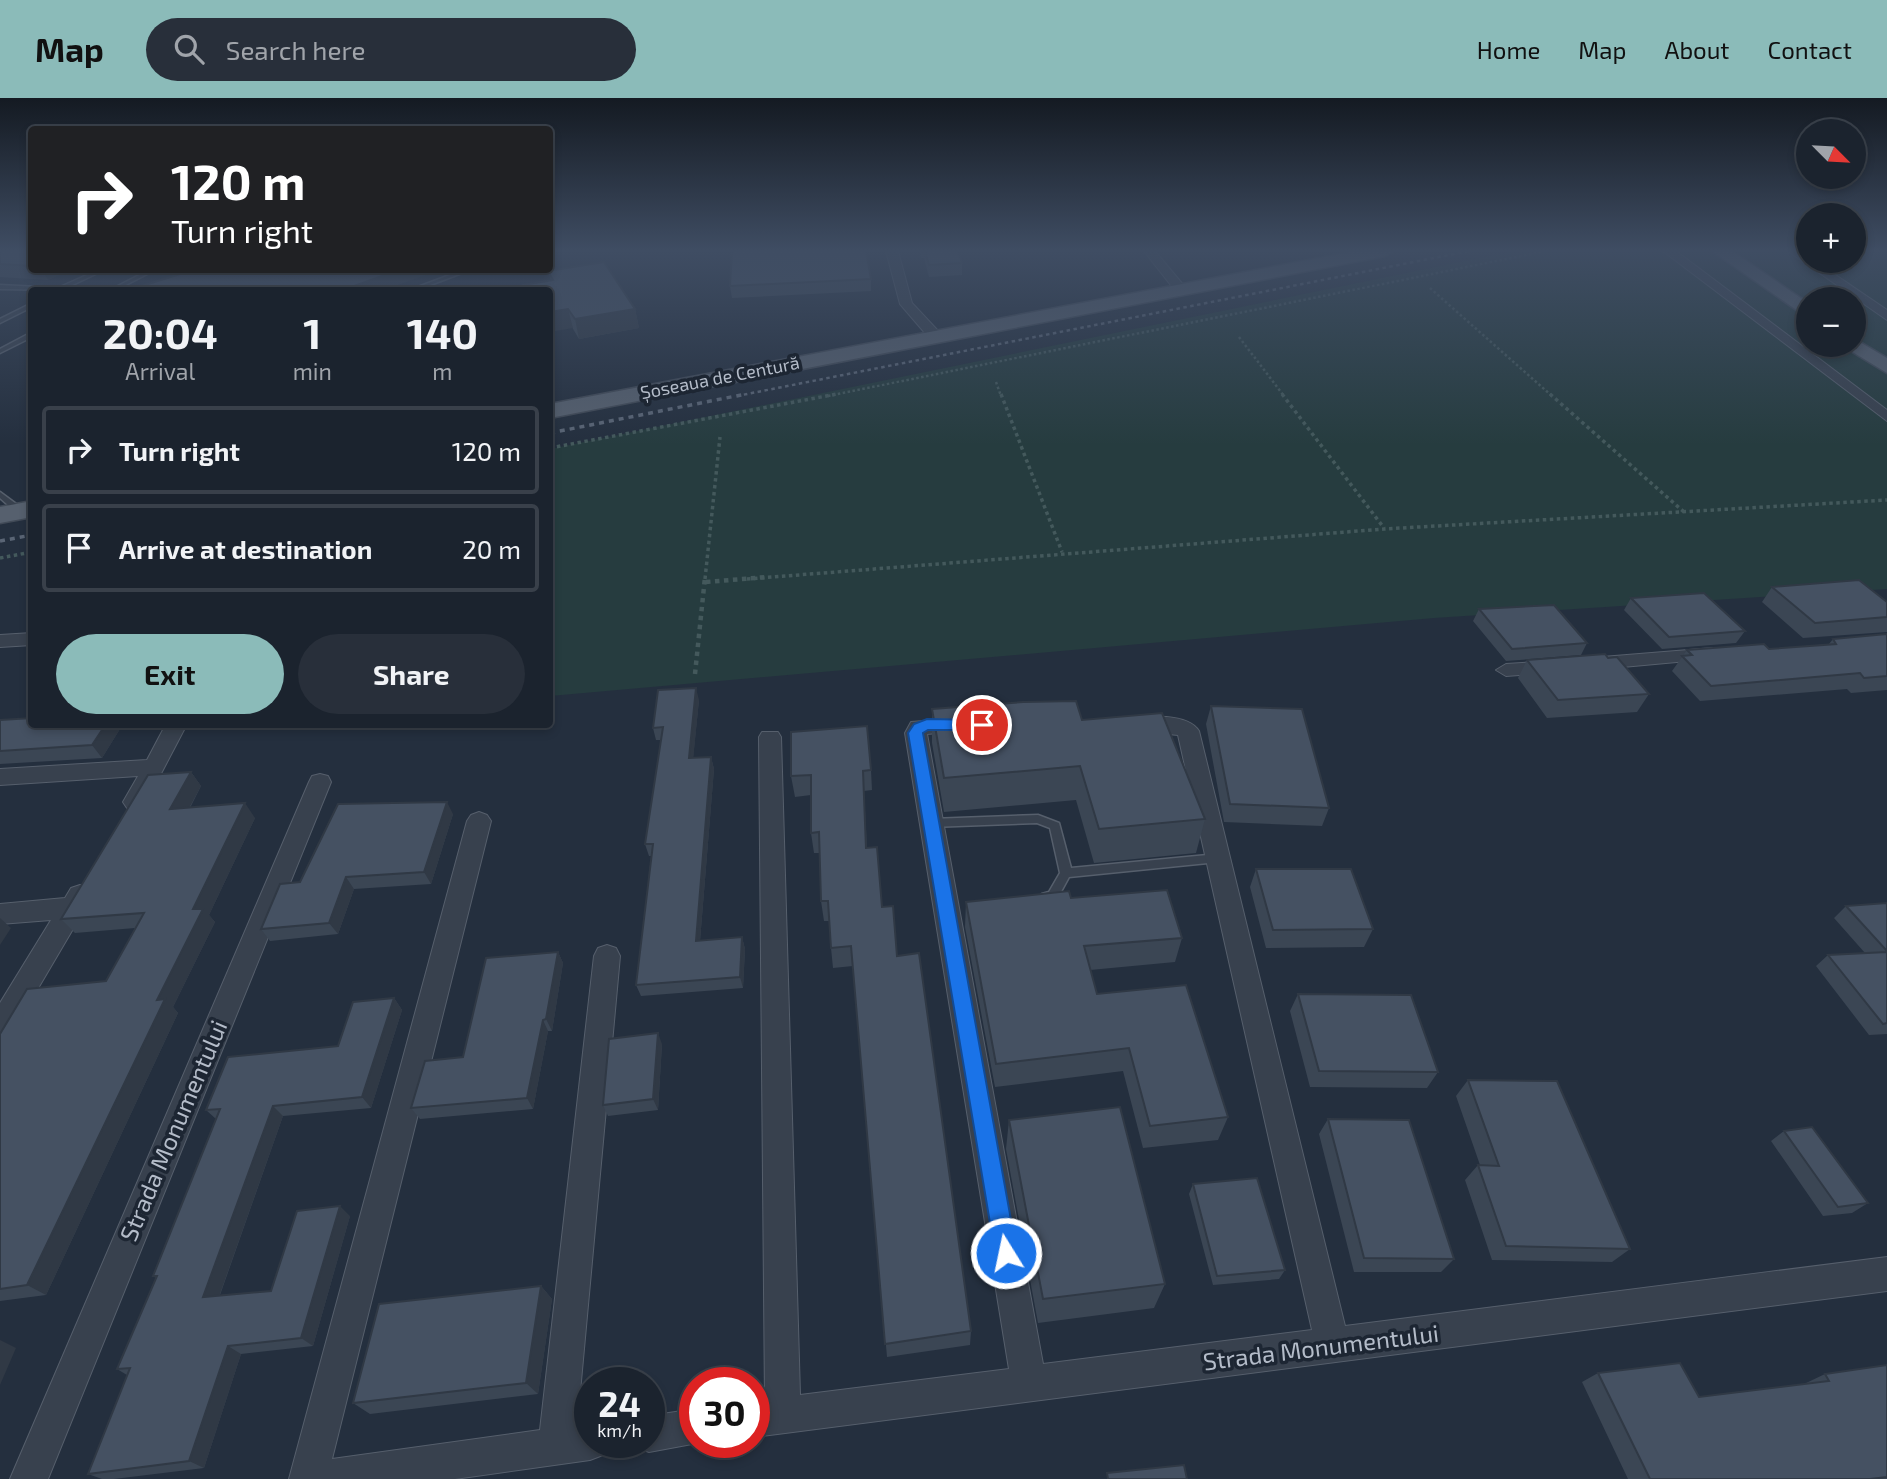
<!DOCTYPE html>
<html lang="en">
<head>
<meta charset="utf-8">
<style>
  :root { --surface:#1b232e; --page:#282f3a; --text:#f1f3f6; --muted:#a0a4aa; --line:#39404a; --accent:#8bbbb9 }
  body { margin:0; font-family:"Exo 2",sans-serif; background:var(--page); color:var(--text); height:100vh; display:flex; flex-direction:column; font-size:26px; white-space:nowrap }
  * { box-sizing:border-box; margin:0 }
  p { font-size:23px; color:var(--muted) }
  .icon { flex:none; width:38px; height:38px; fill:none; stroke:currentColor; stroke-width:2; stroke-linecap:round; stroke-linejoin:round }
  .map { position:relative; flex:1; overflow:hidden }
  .panel { position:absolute; left:28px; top:189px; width:525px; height:441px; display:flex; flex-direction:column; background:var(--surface); border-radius:7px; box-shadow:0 4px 10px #0003,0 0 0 2px var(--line) }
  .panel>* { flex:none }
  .banner { position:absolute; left:28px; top:28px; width:525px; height:147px; border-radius:7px; box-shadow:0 4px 10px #0003,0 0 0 2px var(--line); background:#202124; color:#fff; overflow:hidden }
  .needle { width:46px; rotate:114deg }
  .controls { position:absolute; left:1796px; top:21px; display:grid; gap:14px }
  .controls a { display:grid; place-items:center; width:70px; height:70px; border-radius:50%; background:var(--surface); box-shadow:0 4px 10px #0003,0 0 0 2px var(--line); font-size:35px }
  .speed { position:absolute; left:574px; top:1269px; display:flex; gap:14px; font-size:35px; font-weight:700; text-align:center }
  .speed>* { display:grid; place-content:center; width:91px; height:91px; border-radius:50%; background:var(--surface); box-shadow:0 4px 10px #0003,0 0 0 2px var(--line); line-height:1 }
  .speed small { font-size:18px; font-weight:400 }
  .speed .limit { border:10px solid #d22; background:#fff; color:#111 }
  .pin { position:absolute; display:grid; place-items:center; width:60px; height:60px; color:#fff; margin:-30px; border:4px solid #fff; border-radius:50%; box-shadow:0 2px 7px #0007 }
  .me { position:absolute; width:77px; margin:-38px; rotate:350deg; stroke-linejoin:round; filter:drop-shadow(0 0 5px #0008) }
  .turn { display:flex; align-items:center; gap:24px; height:147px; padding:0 28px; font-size:32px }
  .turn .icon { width:91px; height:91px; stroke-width:2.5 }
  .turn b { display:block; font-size:49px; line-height:60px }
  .eta { display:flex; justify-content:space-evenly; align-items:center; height:119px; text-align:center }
  .eta b { font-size:42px; font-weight:700; line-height:49px }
  .button { display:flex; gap:14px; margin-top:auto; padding:14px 28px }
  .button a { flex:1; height:80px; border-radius:42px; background:var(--accent); color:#111; font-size:28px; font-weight:700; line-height:80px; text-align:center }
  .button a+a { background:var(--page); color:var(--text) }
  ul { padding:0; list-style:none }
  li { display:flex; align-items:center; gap:21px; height:88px; margin:0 14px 10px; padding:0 14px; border:4px solid var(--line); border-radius:7px }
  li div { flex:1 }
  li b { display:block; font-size:26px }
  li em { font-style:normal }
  header { display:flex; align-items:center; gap:42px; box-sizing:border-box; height:98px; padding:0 35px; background:var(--accent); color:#111 }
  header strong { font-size:33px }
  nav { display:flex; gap:38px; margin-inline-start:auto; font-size:24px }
  .search { width:490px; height:63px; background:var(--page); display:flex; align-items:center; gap:18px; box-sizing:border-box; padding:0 24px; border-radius:38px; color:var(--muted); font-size:26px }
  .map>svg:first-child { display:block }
</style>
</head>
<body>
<header>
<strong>Map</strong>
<div class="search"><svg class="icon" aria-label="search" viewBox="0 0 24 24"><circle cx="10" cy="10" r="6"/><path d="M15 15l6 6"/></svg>Search here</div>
<nav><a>Home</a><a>Map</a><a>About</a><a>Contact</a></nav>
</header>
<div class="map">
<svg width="1887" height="1381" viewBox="0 0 1887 1381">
  <rect width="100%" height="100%" fill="#242f3e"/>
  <!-- green -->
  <path fill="#263c3f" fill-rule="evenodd" d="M1514 153H1808V163H1853V153H1887V491L1434 520 550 598V351ZM1808 201H1853V247H1808Z"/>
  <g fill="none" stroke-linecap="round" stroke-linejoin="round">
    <defs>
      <path id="lane" d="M98 172H104L62 192 0 191V187L58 190Z
        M149 172H155L116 192H110Z
        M463 172H470L417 192H410Z
        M32 205V209L0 225V221Z
        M32 234V239L0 255V251Z
        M0 394 23 411V415H17L0 400Z
        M1038 717 1059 725 1071 770 1218 756 1222 757 1224 760 1222 763 1218 764 1069 779 1057 801 1046 804 1042 802 1040 799 1042 796 1049 794 1060 775 1050 730 1037 725 931 729 927 728 926 725 927 722 931 721Z"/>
      <path id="street" d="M886 153H898L912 205 941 236V242H931L900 206Z
        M1144 153H1155L1185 189V195H1177Z
        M1663 153H1676L1887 312V323Z
        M1788 153H1801L1808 158V163H1815L1887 212V222Z
        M32 535V547L0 549V537Z
        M1713 550 1723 556 1720 560 1590 572 1580 566 1590 560Z
        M1552 563 1559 564 1562 569 1559 574 1506 578 1496 572 1506 566Z
        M961 620 969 622 972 627 969 632 927 636 1043 1266 1312 1232 1178 637 1128 632 1125 627 1128 622C1146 617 1188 615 1199 633L1345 1228 1887 1159V1193L754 1339V1303L765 1302 759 639 762 634H778L781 639 800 1297 1009 1271 905 635 911 624Z
        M166 626H187L143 710 135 712 127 710 123 704 138 678 0 687V671L147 662Z
        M320 676 328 678 331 684 48 1381H10L309 684 312 678Z
        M479 714 487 717 491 723 332 1361 540 1332 594 858 598 850 607 847 616 850 620 858 577 1327 590 1326V1344H608L603 1357 590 1362 455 1381H289L467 723 471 717Z
        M80 787 89 790 93 797 10 938 0 941V905L51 822 0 826V806L65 800 71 790Z
        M695 1311V1344H703L649 1354 636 1349 634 1344H649V1318Z"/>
      <path id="primary" d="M1356 153H1393L1385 158 550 320V306Z
        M1712 153H1732L1808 205V220Z
        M1853 240 1887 260V275L1846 250 1843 247H1853Z
        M32 403V419L0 425V409Z"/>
    </defs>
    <!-- lane casing -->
    <use href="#lane" stroke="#565f6c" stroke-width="3"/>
    <!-- street casing -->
    <use href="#street" stroke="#565f6c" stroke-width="2"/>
    <!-- primary casing -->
    <use href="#primary" stroke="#414a57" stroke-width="3"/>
    <!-- path-far2 -->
    <path stroke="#44595c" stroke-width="2.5" stroke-dasharray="2.5 2.5" stroke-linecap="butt" d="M1430 190 1552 298
      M1239 239 1284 298
      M996 284 1001 298
      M828 298 1546 153"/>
    <!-- path-far1 -->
    <path stroke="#44595c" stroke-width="3.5" stroke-dasharray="3.5 3.5" stroke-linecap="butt" d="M1001 296 1062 454
      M1282 296 1384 430
      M1550 296 1684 414
      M550 350 837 296
      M0 460 32 454
      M705 481 720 339
      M747 481 1384 431 1887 402"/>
    <!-- path -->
    <path stroke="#44595c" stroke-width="4.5" stroke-dasharray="4.5 4.5" stroke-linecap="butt" d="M706 484 767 479
      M695 576 705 479"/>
    <!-- lane -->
    <use href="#lane" fill="#38414e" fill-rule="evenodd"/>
    <!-- street -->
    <use href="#street" fill="#38414e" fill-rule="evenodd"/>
    <!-- primary -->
    <use href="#primary" fill="#56606e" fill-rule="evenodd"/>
    <!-- rail-far1 -->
    <path stroke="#5a6575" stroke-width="2.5" stroke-dasharray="3.5 3.5" stroke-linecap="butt" d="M737 298 1469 153"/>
    <!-- rail -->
    <path stroke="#5a6575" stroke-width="3.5" stroke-dasharray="5 5" stroke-linecap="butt" d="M550 335 746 296
      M0 443 32 437"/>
  </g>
  <!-- wall -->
  <path fill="#3b4654" d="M0 153H32V172H70L48 182 0 179Z
    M919 153H958L962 165V177L929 179 924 160H921Z
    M548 173 635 211 639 230 579 241 550 192H524L523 187 551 183Z
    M871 181V193L732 200 730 188Z
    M1772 489 1887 504V534L1803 540 1762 504Z
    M1631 500 1745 533 1736 545 1662 551 1624 512Z
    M1479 511 1587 545 1581 557 1506 563 1473 523Z
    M1887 536V592L1851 595 1847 591 1700 603 1672 573 1687 552 1769 551 1829 546 1833 541Z
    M1608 560 1649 596 1637 614 1547 620 1518 580 1527 562Z
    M699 602 693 660 711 659 714 671 700 843 742 839 745 851 743 890 641 898 636 887 651 758H649L645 746 661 642H656L653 630Z
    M1211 608 1329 710 1322 728 1224 724 1206 626Z
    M932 611 1082 622 1205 721 1196 755 1094 765 1076 702 944 714 932 645Z
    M0 622 123 626 102 660 0 666Z
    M871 672 872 692 864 693 867 750 882 809 897 858 971 1233 970 1247 887 1259 853 868 833 870 831 850 829 823H824L821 803 819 755H814L811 735V697L795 699 791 678Z
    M191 674 201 688 190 710 255 720 209 817 215 824 173 909 178 915 46 1197 0 1203V936L106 883 135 830 75 835 61 821Z
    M453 716 431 786 354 791 338 836 270 843 261 831 300 784Z
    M1256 771 1373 831 1364 849 1266 850 1250 789Z
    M1071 800 1182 840 1175 864 1090 872 1097 896 1228 1019 1218 1042 1143 1050 1123 973 995 989 965 829 966 804Z
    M1887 805V936L1869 937 1816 868 1828 857 1865 855 1834 820 1846 808Z
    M558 854 563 865 552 933H548L533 1011 420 1021 411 1010 463 959Z
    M1298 896 1438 974 1427 990 1310 989 1290 913Z
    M394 900 402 912 371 1010 283 1018 220 1197 271 1193 350 1118 313 1248 241 1256 204 1370 114 1381H102L88 1376 127 1277 117 1271 156 1180 153 1178 216 1021 206 1012 338 948Z
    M662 946 658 1012 608 1018 603 1007Z
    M1468 982 1630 1151 1612 1164 1492 1162 1465 1082 1478 1067H1480L1456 998Z
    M1328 1021 1454 1161 1441 1174H1354L1319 1036Z
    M1009 1022 1165 1186 1154 1210 1038 1225 1006 1051Z
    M1784 1033 1868 1105 1852 1115 1823 1118 1771 1043Z
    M1193 1086 1285 1172 1279 1181 1213 1187 1189 1096Z
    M541 1188 552 1201 538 1296 370 1316 353 1305Z
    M1887 1267V1381H1628L1582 1284 1598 1275 1699 1299 1804 1286 1825 1276Z"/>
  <!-- shaded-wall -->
  <path fill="#303945" d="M42 172H70L48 182Z
    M399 172H439L384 192H343Z
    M568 211 573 230 550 234V214Z
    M635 211 639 230 579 241 575 221Z
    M696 590 699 602 692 673 689 660Z
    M106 626H123L102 660 92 647Z
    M711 659 714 671 699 855 696 843Z
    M191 674 201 688 181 725 170 711Z
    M447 704 453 716 431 786 424 774Z
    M245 705 255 720 209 817 215 824 173 909 178 915 46 1197 27 1187 157 902 193 811Z
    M346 779 354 791 338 836 329 825Z
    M0 820 11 830 0 847Z
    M742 839 745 851 743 890 740 879Z
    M558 854 563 865 552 933 546 921Z
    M394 900 402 912 371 1010 362 999Z
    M543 922 548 933 533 1011 527 1000Z
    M658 935 662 946 658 1012 653 1001Z
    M273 1008 283 1018 216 1207 203 1199Z
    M340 1108 350 1118 313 1248 301 1240Z
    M541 1188 552 1201 538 1296 526 1285Z
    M0 1242 16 1250 0 1287Z
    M228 1248 241 1256 204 1370 189 1363Z"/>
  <!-- building -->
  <path fill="#455162" stroke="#303945" stroke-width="2" d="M0 153H32V168L0 166Z
    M732 153H866L871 181 730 188Z
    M925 153H958L962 165 929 167Z
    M604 164 635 211 575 221 568 211 550 214V192H525L523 187 553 182 548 173Z
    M193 172H399L343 192H129Z
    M1859 482 1887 504V519L1815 525 1772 489Z
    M1704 495 1745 533 1669 539 1631 500Z
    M1554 507 1587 545 1512 551 1479 511Z
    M1887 536V578L1864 580 1860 575 1711 588 1682 558 1692 557 1687 552 1764 546 1769 551 1836 546 1833 541Z
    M1605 556 1608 560 1617 559 1649 596 1558 602 1527 562Z
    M696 590 689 660 711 659 696 843 742 839 740 879 636 887 653 746H645L663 629 653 630 658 592Z
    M1076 603 1082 622 1162 615 1205 721 1099 731 1080 668 944 680 932 611 1023 604Z
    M1211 608 1302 611 1329 710 1230 706Z
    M32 620V626H106L92 647 0 653V622Z
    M867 628 871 672 863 673 866 750 877 749 882 809 893 808 897 858 919 855 971 1233 885 1246 851 848 831 850 828 803H821L819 734 811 735V677L791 678V634Z
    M191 674 170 711 245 705 193 811H203L157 902 165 901 27 1187 0 1191V936L27 891 106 883 144 815 61 821 148 677Z
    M447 704 424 774 346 779 329 825 261 831 280 786 300 784 338 706Z
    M1256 771H1351L1373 831 1273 832Z
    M1167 792 1182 840 1084 848 1097 896 1186 887 1228 1019 1150 1028 1129 950 996 966 966 804 1069 793 1071 800Z
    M1887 805V853L1846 808Z
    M558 854 546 921 543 922 527 1000 411 1010 425 963 463 959 486 860Z
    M1887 854V925L1883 926 1828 857Z
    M1298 896 1411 897 1438 974 1319 973Z
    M394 900 362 999 273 1008 203 1199 271 1193 297 1113 340 1108 301 1240 228 1248 189 1363 88 1376 130 1270 117 1271 157 1178H153L220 1011 206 1012 228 959 338 948 353 904Z
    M658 935 653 1001 603 1007 609 941Z
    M1468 982 1557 983 1630 1151 1506 1148 1478 1067 1499 1068Z
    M1120 1009 1165 1186 1043 1201 1009 1022Z
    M1328 1021 1409 1022 1454 1161 1364 1160Z
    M1812 1029 1868 1105 1838 1109 1784 1033Z
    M1257 1080 1285 1172 1217 1178 1193 1086Z
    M541 1188 526 1285 353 1305 379 1206Z
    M1680 1265 1699 1299 1829 1283 1825 1276 1887 1267V1379L1870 1381H1650L1598 1275Z
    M1184 1367 1187 1381H1108L1107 1375Z"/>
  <!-- sky -->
  <linearGradient id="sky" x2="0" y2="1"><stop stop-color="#141a22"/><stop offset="0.44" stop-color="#3f4d63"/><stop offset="1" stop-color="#3f4d63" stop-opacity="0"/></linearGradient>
  <rect width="1887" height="347" fill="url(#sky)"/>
  <!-- route -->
  <path fill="#1a73e8" stroke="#114b97" stroke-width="2" d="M927 621 982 622 989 627 982 632H928L923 635 1017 1155 1014 1163 1006 1166 998 1163 995 1155 908 635 914 626Z"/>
  <g text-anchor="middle" stroke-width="7" stroke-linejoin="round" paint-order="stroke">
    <!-- far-street labels -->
    <g font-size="18" fill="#b4bcc9" stroke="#1d2633">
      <text transform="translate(720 280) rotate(-11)" y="6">Șoseaua de Centură</text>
    </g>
    <!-- near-street labels -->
    <g font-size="24" fill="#b4bcc9" stroke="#1d2633">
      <text transform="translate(174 1033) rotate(-67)" y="8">Strada Monumentului</text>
      <text transform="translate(1321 1250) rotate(-7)" y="8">Strada Monumentului</text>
    </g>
  </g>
</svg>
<div class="controls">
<a><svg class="needle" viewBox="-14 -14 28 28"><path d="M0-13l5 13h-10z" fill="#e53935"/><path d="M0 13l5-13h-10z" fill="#a0a4aa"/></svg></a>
<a>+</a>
<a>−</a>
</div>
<div class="speed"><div>24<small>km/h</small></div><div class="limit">30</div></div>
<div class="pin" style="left:982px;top:627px;background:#d93025"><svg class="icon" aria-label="arrive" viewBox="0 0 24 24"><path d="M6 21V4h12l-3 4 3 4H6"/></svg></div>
<svg class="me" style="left:1006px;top:1155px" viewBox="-20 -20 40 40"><circle r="17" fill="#1a73e8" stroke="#fff" stroke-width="3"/><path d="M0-11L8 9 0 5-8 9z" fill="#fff"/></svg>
<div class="banner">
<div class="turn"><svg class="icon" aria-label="right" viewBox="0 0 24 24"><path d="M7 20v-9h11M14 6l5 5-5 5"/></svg><div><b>120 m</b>Turn right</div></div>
</div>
<section class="panel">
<div class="eta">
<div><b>20:04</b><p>Arrival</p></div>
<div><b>1</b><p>min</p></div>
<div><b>140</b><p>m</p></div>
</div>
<ul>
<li><svg class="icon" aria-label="right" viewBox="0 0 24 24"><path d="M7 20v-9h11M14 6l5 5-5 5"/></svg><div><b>Turn right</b></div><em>120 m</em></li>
<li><svg class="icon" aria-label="arrive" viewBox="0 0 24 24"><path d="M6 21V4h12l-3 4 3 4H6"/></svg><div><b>Arrive at destination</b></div><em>20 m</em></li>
</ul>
<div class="button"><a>Exit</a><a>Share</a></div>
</section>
</div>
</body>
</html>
